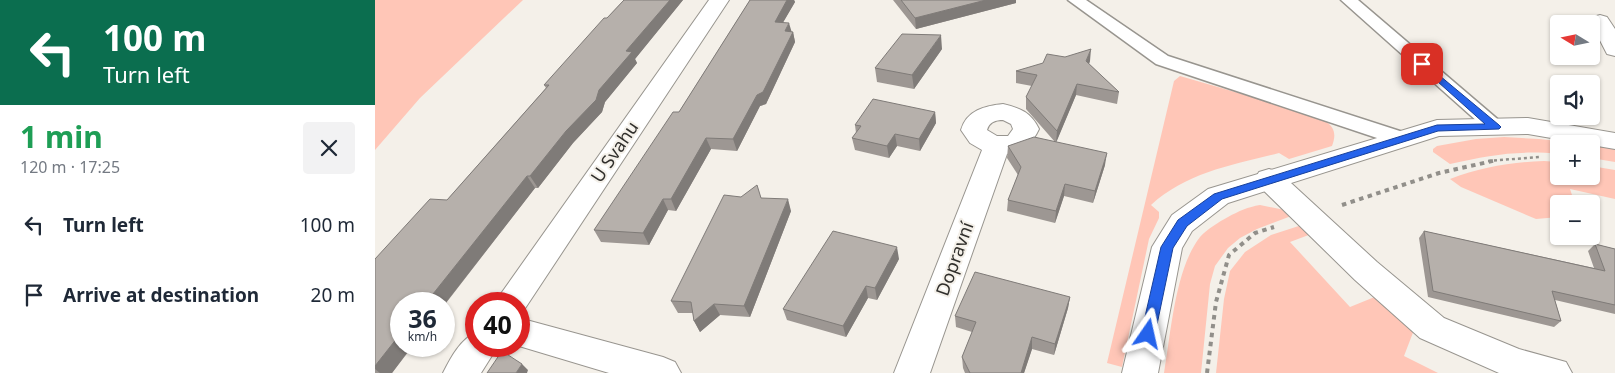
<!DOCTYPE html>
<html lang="en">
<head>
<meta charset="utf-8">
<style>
  :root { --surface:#fff; --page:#f2f2f3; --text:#1f2937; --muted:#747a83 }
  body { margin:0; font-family:"Noto Sans",sans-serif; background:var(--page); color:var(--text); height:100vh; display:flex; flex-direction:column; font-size:19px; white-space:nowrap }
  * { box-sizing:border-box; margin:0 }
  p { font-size:16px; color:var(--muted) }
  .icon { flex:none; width:28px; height:28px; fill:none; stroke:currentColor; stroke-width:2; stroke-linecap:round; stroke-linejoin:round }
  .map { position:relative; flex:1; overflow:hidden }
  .sheet { display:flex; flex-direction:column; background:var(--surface); width:375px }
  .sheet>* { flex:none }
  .hud { background:#0b6e4f; color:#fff; overflow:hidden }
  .needle { width:32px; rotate:280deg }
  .fabs { position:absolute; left:1175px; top:15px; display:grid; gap:10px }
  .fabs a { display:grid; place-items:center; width:50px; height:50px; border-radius:5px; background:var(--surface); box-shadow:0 1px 4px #0004; font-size:25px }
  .speed { position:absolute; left:15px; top:292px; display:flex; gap:10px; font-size:25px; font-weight:700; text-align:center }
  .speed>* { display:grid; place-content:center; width:65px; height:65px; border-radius:50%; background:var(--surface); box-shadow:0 1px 4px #0004; line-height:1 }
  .speed small { font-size:12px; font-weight:400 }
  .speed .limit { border:8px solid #d22; background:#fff; color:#111 }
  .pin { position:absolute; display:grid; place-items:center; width:42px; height:42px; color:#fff; margin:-21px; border-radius:10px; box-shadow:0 2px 8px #0006 }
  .me { position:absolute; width:55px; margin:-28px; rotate:11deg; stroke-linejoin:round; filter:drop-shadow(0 0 4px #0008) }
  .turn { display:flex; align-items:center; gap:18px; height:105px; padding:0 20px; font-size:22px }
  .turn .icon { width:65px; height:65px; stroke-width:2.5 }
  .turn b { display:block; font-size:35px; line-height:42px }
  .round { display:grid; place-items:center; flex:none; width:52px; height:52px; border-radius:5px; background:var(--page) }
  .summary { display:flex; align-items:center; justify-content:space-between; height:85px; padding:0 20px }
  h1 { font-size:30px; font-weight:700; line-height:38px; color:#1e9e55 }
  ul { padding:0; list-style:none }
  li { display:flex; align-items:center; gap:15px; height:70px; padding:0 20px }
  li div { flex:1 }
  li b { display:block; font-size:19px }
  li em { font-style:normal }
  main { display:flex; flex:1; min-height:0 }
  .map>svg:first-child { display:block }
</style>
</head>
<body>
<main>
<section class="sheet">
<div class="hud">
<div class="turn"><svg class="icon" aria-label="left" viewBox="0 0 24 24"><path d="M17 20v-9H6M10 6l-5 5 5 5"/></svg><div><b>100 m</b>Turn left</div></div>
</div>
<div class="summary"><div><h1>1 min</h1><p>120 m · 17:25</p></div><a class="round"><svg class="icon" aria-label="close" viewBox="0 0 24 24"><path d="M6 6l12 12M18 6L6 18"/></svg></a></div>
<ul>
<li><svg class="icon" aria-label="left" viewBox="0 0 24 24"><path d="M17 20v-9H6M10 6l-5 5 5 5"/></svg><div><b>Turn left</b></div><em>100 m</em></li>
<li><svg class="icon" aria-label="arrive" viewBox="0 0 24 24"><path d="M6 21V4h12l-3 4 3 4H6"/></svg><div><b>Arrive at destination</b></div><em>20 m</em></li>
</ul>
</section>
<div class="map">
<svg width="1240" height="373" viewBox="0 0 1240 373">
  <rect width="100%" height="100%" fill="#f4f0e9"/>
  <!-- green -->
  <path fill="#ffc6b7" d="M0 0H148L45 98 0 150Z
    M805 76 936 114C951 121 965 126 957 146L914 159 904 153C858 165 812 172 776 205L784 212V218L774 239 747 367 732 363 799 81Z
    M1129 137 1164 139 1212 144H1184V154C1143 150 1115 155 1075 164L1058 152V149L1062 146 1101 139Z
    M1216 144 1240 149V162L1216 158Z
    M1169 161 1184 162V176H1216V166L1240 170V199L1195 189 1200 204H1184V217L1161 219 1086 187 1075 179C1106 167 1136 162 1169 161Z
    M885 205 910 210 919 215 882 229 865 238 853 248 840 266 835 284 826 373H789C796 333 800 269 825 237 832 229 844 222 853 217 864 211 873 207 885 205Z
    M930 224 939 233 915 242 975 307 1002 296 1039 330 1029 356 1063 373H841L849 299 855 271 870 252 896 235Z"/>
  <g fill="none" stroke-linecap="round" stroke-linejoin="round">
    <defs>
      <path id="lane" d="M693 0H711L793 56 1034 134 1037 139 1034 144 1027 146 1020 144 781 64Z
        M966 0H983L1127 123 1130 127 1127 131 1120 133 1113 131Z"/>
      <path id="street" d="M334 0H354L147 313 144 315V304H120L125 295Z
        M1225 15 1232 17 1240 29V56L1232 54 1215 21 1218 17Z
        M628 104C645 108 656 112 664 129 657 144 648 151 632 154L555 373H519L607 150 595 143 586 130C592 110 610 106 628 104ZM628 120 636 124 638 129 633 136H622L612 130C614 122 621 120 628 120Z
        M894 169 904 172 1002 262 1069 318 1144 349 1191 362 1197 373H1124L1045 338 980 280 884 186 880 179 884 172Z
        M144 318 288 357 300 362 306 373H234L144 346Z
        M101 333V346H123L106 373H68C75 359 86 338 101 333Z"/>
      <path id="secondary" d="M1153 118 1240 133V149L1153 134 1064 136 853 203 817 231 807 248 783 373H747L777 247 797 215 833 189 1062 120Z"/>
    </defs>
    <!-- lane casing -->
    <use href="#lane" stroke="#98958f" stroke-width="3"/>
    <!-- street casing -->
    <use href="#street" stroke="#98958f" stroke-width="2"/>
    <!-- secondary casing -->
    <use href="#secondary" stroke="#98958f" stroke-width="2"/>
    <!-- path-far1 -->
    <path stroke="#918f8a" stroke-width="2.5" stroke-dasharray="3 3" stroke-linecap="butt" d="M1113 161 1164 157"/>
    <!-- path -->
    <path stroke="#918f8a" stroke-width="4" stroke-dasharray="4.5 4.5" stroke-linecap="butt" d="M967 205 1064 173 1122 160
      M832 373 841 302 854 255 880 233 899 227"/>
    <!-- lane -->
    <use href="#lane" fill="#fff" fill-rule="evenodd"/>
    <!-- street -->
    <use href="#street" fill="#fff" fill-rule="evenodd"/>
    <!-- secondary -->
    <use href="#secondary" fill="#fff" fill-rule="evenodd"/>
  </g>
  <!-- wall -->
  <path fill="#9d9793" d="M249 0H308L260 59 262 63 230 102 227 112 198 143 163 188H160L17 373H0V259L72 200 171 88 169 85Z
    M375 0H419L420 2 408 22 416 32H418L420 42 391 104 385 106 362 151 336 149 301 211 293 210 274 245 226 242 219 230 304 112Z
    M518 0H641V3L541 29Z
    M567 49 539 89 502 82 500 68Z
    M715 61 714 64 744 92 742 104 701 95 681 142 730 165 718 203 689 196 680 223 632 211 633 200 643 175 632 158 633 146 680 142 651 109V97L657 86 641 83V71Z
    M560 112 561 123 545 151 522 146 514 158 480 150 477 138 481 133 480 125Z
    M387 198 416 211 375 317 345 315 325 332 319 321 318 313H303L296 301Z
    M1049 231 1219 268 1213 251 1220 244 1240 249V314L1180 300 1186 321 1179 327 1053 297 1044 238Z
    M524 259 502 300 493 298 471 337 412 320 408 309Z
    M695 297 693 308 679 355 657 349 649 373H590L588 368 587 357 597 332 581 327 580 316Z"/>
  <!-- shaded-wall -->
  <path fill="#7f7b78" d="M295 0H308L260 59 262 63 230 102 227 112 198 143 163 188 155 176 224 90 251 51Z
    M412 0H419L420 2 402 33 400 22Z
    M611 0H641V3L541 29 540 18Z
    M414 23 417 33 410 31Z
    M418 32 420 42 391 104 385 106 362 151 358 139 382 95Z
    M566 35 567 49 539 89 537 75Z
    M716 49 715 61 710 73 711 61Z
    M702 84 701 95 681 143 682 131Z
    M560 112 561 123 545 151 544 139Z
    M520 134 522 146 514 158 512 146Z
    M331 138 336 149 301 211 296 199Z
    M732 153 730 165 718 203 720 191Z
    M152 176 160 188 69 305V304H50Z
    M690 184 689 196 680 223 681 211Z
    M288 199 293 210 274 245 268 233Z
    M413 199 416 211 375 317 369 306Z
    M522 247 524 259 502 300 500 288Z
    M491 286 493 298 471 337 468 326Z
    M695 297 693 308 679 355 680 344Z
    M339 304 345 315 325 332 319 321Z
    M26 333V346H37L17 373H5L0 369V366Z
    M657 337V349L649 373H646Z
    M147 364 153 370 152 373H141Z"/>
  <!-- building -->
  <path fill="#b6b0ab" stroke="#7f7b78" d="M249 0H295L251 51 257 52 224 90 221 100 191 131 155 176H152L50 304H26V333L0 366V259L55 199 72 200 174 85H169L229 18H232Z
    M375 0H412L400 22 414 23 410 31 418 32 388 92 382 95 358 139 331 138 296 199H288L268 233 219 230 298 112H304Z
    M526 0H611L540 18Z
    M527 34 566 35 537 75 500 68Z
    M716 49 711 61 744 92 702 84 682 131 651 97 662 75 641 71 668 63 672 54 690 57Z
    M498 99 560 112 544 139 520 134 512 146 477 138 486 126 480 125Z
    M659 137 732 153 720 191 690 184 681 211 633 200 646 167 633 146Z
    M382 185 386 198 413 199 369 306 339 304 319 321 316 302 296 301 349 195 366 197Z
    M458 231 522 247 500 288 491 286 468 326 408 309Z
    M1049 231 1230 271 1220 244 1240 249V305L1177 291 1186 321 1058 291Z
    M600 272 695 297 680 344 657 337 646 373H595L587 357 601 322 580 316Z
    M127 351 147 364 141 373H112Z"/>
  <!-- route -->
  <path fill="#2563eb" stroke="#184099" d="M1047 61 1124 125 1126 127 1124 129 1063 131 847 199 812 226 798 248 780 334 778 339 773 340 768 339 766 334 786 247 803 220 839 194 1062 125 1110 124 1044 65V62Z"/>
  <g text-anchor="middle" stroke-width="4" stroke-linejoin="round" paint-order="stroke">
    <!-- street labels -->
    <g font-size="18" fill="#302f2c" stroke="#f4f0e9">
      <text transform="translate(240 152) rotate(-56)" y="6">U Svahu</text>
      <text transform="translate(580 259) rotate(-70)" y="6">Dopravní</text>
    </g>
  </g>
</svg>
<div class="fabs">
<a><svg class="needle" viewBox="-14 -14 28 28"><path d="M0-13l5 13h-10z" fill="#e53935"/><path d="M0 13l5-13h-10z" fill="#747a83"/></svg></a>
<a><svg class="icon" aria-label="sound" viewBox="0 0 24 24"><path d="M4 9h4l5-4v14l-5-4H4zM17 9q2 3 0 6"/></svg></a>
<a>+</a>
<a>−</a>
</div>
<div class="speed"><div>36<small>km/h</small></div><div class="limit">40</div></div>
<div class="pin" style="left:1047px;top:64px;background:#d93025"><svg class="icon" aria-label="arrive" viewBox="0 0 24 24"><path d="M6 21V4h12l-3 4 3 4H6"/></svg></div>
<svg class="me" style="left:773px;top:334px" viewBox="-20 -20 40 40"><path d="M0-17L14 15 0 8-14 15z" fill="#2563eb" stroke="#fff" stroke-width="4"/></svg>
</div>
</main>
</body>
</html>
